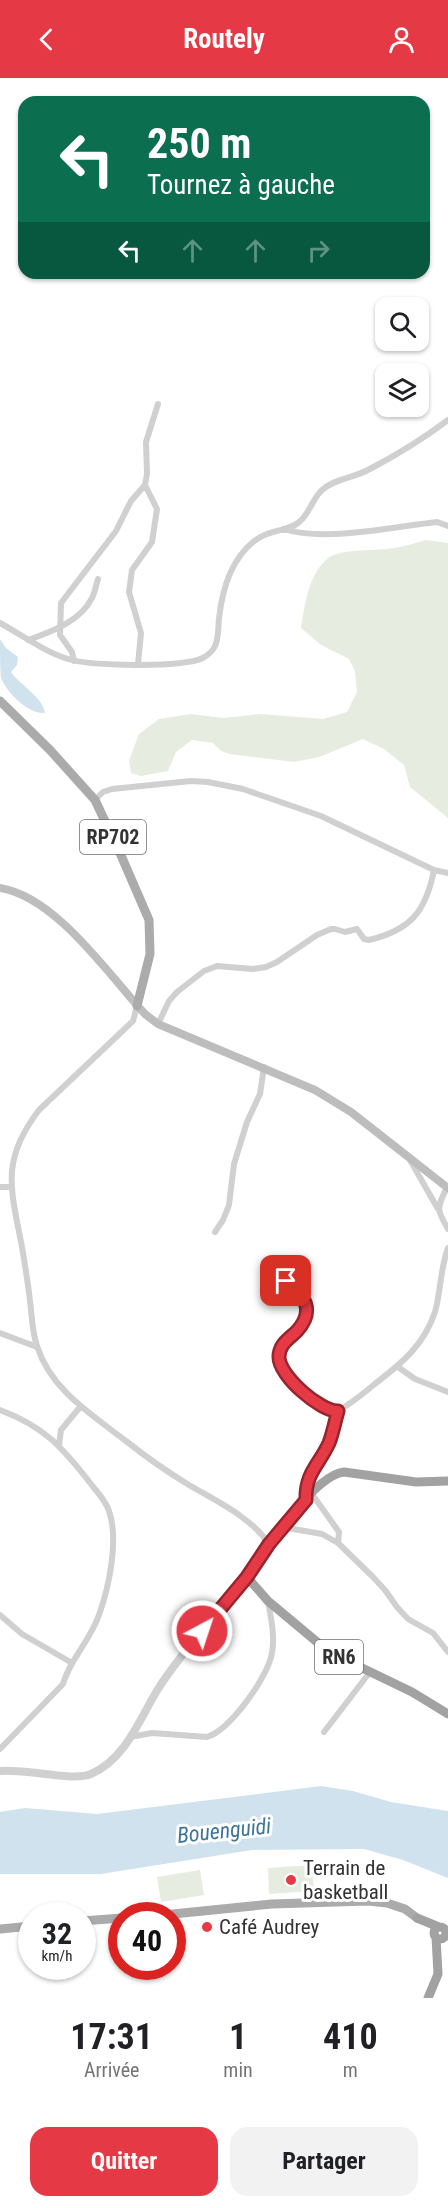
<!DOCTYPE html>
<html lang="fr">
<head>
<meta charset="utf-8">
<style>
  :root { --surface:#fff; --page:#f2f2f2; --text:#202124; --muted:#757577; --accent:#e63946 }
  body { margin:0; font-family:"Roboto Condensed",sans-serif; background:var(--page); color:var(--text); height:100vh; display:flex; flex-direction:column; font-size:22px; white-space:nowrap }
  * { box-sizing:border-box; margin:0 }
  p { font-size:20px; color:var(--muted) }
  .icon { flex:none; width:33px; height:33px; fill:none; stroke:currentColor; stroke-width:2; stroke-linecap:round; stroke-linejoin:round }
  .map { position:relative; height:1920px; overflow:hidden }
  .panel { display:flex; flex-direction:column; background:var(--surface); flex:1 }
  .panel>* { flex:none }
  .guide { position:absolute; left:18px; top:18px; width:412px; height:183px; border-radius:18px; box-shadow:0 2px 4px #0004; background:#0b6e4f; color:#fff; overflow:hidden }
  .tools { position:absolute; left:375px; top:219px; display:grid; gap:12px }
  .tools a { display:grid; place-items:center; width:54px; height:54px; border-radius:12px; background:var(--surface); box-shadow:0 2px 4px #0004; font-size:30px }
  .speed { position:absolute; left:18px; top:1824px; display:flex; gap:12px; font-size:30px; font-weight:700; text-align:center }
  .speed>* { display:grid; place-content:center; width:78px; height:78px; border-radius:50%; background:var(--surface); box-shadow:0 2px 4px #0004; line-height:1 }
  .speed small { font-size:15px; font-weight:400 }
  .speed .limit { border:9px solid #d22; background:#fff; color:#111 }
  .pin { position:absolute; display:grid; place-items:center; width:51px; height:51px; color:#fff; margin:-26px; border-radius:12px; box-shadow:0 3px 9px #0006 }
  .me { position:absolute; width:66px; margin:-33px; rotate:40deg; stroke-linejoin:round; filter:drop-shadow(0 0 4px #0008) }
  .turn { display:flex; align-items:center; gap:21px; height:126px; padding:0 30px; font-size:27px }
  .turn .icon { width:78px; height:78px; stroke-width:2.5 }
  .turn b { display:block; font-size:42px; line-height:51px }
  .lanes { display:flex; align-items:center; height:57px; padding:0 30px; background:#0003; justify-content:center; gap:30px; direction:ltr }
  .lanes .off { opacity:.35 }
  .eta { display:flex; justify-content:space-evenly; align-items:center; height:102px; text-align:center }
  .eta b { font-size:36px; font-weight:700; line-height:42px }
  .action { display:flex; gap:12px; margin-top:auto; padding:12px 30px }
  .action a { flex:1; height:69px; border-radius:18px; background:var(--accent); color:#fff; font-size:24px; font-weight:700; line-height:69px; text-align:center }
  .action a+a { background:var(--page); color:var(--text) }
  header { display:flex; justify-content:space-between; align-items:center; height:78px; padding:0 30px; background:var(--accent); color:#fff; font-size:27px; font-weight:700 }
  .map>svg:first-child { display:block }
</style>
</head>
<body>
<header><svg class="icon" aria-label="back" viewBox="0 0 24 24"><path d="M15 5l-7 7 7 7"/></svg>Routely<svg class="icon" aria-label="person" viewBox="0 0 24 24"><circle cx="12" cy="8" r="4"/><path d="M4 21q1-7 8-7t8 7"/></svg></header>
<div class="map">
<svg width="448" height="1920" viewBox="0 0 448 1920">
  <rect width="100%" height="100%" fill="#fff"/>
  <!-- green -->
  <path fill="#e6ecdf" d="M426 462 448 465V740L410 709 404 687 384 671 363 661 319 679 294 684 230 676 221 673 213 665 192 662 176 674 168 693 141 698 131 695 129 683 139 656 159 641 191 636 223 640 260 636 323 641 347 634 357 614 355 593 349 581 321 567 301 550C305 526 308 498 327 481 339 470 378 473 395 470 405 468 416 465 426 462Z
    M312 1787 314 1813 269 1816 268 1790Z
    M200 1792 204 1817 161 1824 157 1799Z"/>
  <!-- water -->
  <path fill="#cfe2ee" d="M0 561 6 570 18 579 17 587 11 594C20 607 43 619 45 635 28 636 8 616 1 600 0 591 0 572 0 561Z
    M321 1708 353 1713 391 1724 448 1733V1800L403 1782 364 1771 252 1772 101 1796H0V1734L25 1730 97 1736Z"/>
  <g fill="none" stroke-linecap="round" stroke-linejoin="round">
    <!-- minor -->
    <path stroke="#d0d0d0" stroke-width="6" d="M283 451C325 464 392 449 437 444L448 448
      M0 545C22 557 43 573 68 581 91 588 181 590 203 580 208 577 213 573 215 568 219 559 218 549 219 541 222 512 230 483 253 464 269 451 286 454 298 445 310 436 312 421 322 412 334 401 353 400 368 392 395 378 423 361 448 342
      M28 562C51 554 81 543 92 520 95 514 96 507 98 501
      M74 583 72 574 60 557 61 525 116 453 131 423 145 407 147 396 146 364 158 326
      M138 586 141 555 129 514 132 492 152 464 157 431 145 407
      M95 722 103 714 112 711 191 703 208 704 243 711 321 738 434 792 448 795
      M137 928 133 943 39 1032C0 1083 11 1111 22 1169 25 1187 28 1205 30 1223 32 1238 32 1254 37 1268 51 1312 91 1336 126 1363 146 1379 166 1393 189 1407 216 1423 251 1439 269 1466
      M158 946 169 923 177 914 204 893 217 888 253 891 266 889 277 884 317 857 331 851H335L345 854 357 851 364 861 369 862C411 852 426 833 434 792
      M410 1082 438 1131
      M0 1109H12
      M447 1109C437 1130 436 1131 448 1151
      M215 1154 223 1142 229 1127 234 1086 247 1044 260 1016 264 989
      M265 1189C278 1198 303 1209 306 1225 310 1250 284 1255 280 1276 276 1296 320 1334 338 1333 352 1325 364 1315 376 1305 402 1285 424 1267 435 1234 441 1213 440 1191 448 1170
      M0 1255 37 1269
      M398 1289 415 1301 448 1314
      M0 1332C44 1348 63 1370 91 1406 97 1414 106 1423 109 1433 119 1462 109 1509 99 1537 90 1563 70 1581 63 1606L0 1671
      M59 1367 61 1352 80 1329
      M312 1416 339 1454 338 1465
      M306 1421C305 1399 318 1388 327 1369 332 1358 335 1345 338 1333
      M282 1449 322 1456 338 1465 372 1498 385 1512 397 1529 408 1541 433 1555 448 1574
      M0 1537 22 1556 72 1585
      M324 1654 370 1594
      M130 1659 152 1655 207 1659C230 1652 268 1599 272 1575 275 1558 271 1540 268 1523"/>
    <!-- tertiary -->
    <path stroke="#d0d0d0" stroke-width="8" d="M0 1693C25 1690 72 1704 91 1696 126 1681 140 1640 158 1611 168 1595 180 1580 191 1566 208 1543 228 1521 247 1499"/>
    <!-- secondary -->
    <path stroke="#bdbdbd" stroke-width="8" d="M0 810C56 819 108 896 145 936L158 946 315 1012 351 1034 448 1110"/>
    <!-- primary -->
    <path stroke="#ababab" stroke-width="9" d="M0 623 50 672 95 722 120 775 149 842 150 876 137 928
      M153 1838 272 1826 368 1823 387 1825 405 1831 417 1840
      M82 1843 122 1840
      M0 1851 32 1848"/>
    <!-- trunk -->
    <path stroke="#a2a2a2" stroke-width="9" d="M448 1403 416 1404 344 1394C314 1397 263 1474 247 1499L268 1523 329 1574 412 1614 448 1636
      M417 1840 439 1849
      M434 1855a6 6 0 1 1 12 0a6 6 0 1 1-12 0Z
      M428 1920 438 1896 436 1859"/>
  </g>
  <g fill="none" stroke-linecap="round" stroke-linejoin="round">
    <defs>
      <path id="route" d="M202 1553 247 1499 269 1466 306 1422C305 1395 319 1387 329 1365 333 1355 335 1343 338 1333 321 1334 279 1298 279 1279 279 1266 289 1261 297 1253 316 1232 304 1217 286 1203"/>
    </defs>
    <!-- route casing -->
    <use href="#route" stroke="#96252e" stroke-width="15"/>
    <!-- route -->
    <use href="#route" stroke="#e63946" stroke-width="10"/>
  </g>
  <!-- markers -->
  <g fill="#e63946" stroke="#fff" stroke-width="2">
    <circle cx="291" cy="1802" r="6"/>
    <circle cx="207" cy="1849" r="6"/>
  </g>
  <g text-anchor="middle" stroke-width="6" stroke-linejoin="round" paint-order="stroke">
    <!-- shield labels -->
    <g fill="#fff" stroke="#707070" stroke-width="1.5">
      <rect x="80" y="742" width="66" height="34" rx="4.5"/>
      <rect x="315" y="1562" width="48" height="34" rx="4.5"/>
    </g>
    <g font-size="20" font-weight="bold" fill="#333">
      <text x="113" y="766">RP702</text>
      <text x="339" y="1586">RN6</text>
    </g>
    <!-- poi labels -->
    <g font-size="21" fill="#333" stroke="#fff" text-anchor="start">
      <text x="303" y="1797">Terrain de<tspan x="303" dy="24">basketball</tspan></text>
      <text x="219" y="1856">Café Audrey</text>
    </g>
    <!-- water labels -->
    <g font-size="22" font-style="italic" fill="#3f7597" stroke="#fff">
      <text transform="translate(224 1752) rotate(-6)" y="8">Bouenguidi</text>
    </g>
  </g>
</svg>
<div class="tools">
<a><svg class="icon" aria-label="search" viewBox="0 0 24 24"><circle cx="10" cy="10" r="6"/><path d="M15 15l6 6"/></svg></a>
<a><svg class="icon" aria-label="layers" viewBox="0 0 24 24"><path d="M12 4l9 5-9 5-9-5zM3 14l9 5 9-5"/></svg></a>
</div>
<div class="speed"><div>32<small>km/h</small></div><div class="limit">40</div></div>
<div class="pin" style="left:286px;top:1203px;background:#d93025"><svg class="icon" aria-label="arrive" viewBox="0 0 24 24"><path d="M6 21V4h12l-3 4 3 4H6"/></svg></div>
<svg class="me" style="left:202px;top:1553px" viewBox="-20 -20 40 40"><circle r="17" fill="#e63946" stroke="#fff" stroke-width="3"/><path d="M0-11L8 9 0 5-8 9z" fill="#fff"/></svg>
<div class="guide">
<div class="turn"><svg class="icon" aria-label="left" viewBox="0 0 24 24"><path d="M17 20v-9H6M10 6l-5 5 5 5"/></svg><div><b>250 m</b>Tournez à gauche</div></div>
<div class="lanes"><svg class="icon" aria-label="left" viewBox="0 0 24 24"><path d="M17 20v-9H6M10 6l-5 5 5 5"/></svg><svg class="icon off" aria-label="ahead" viewBox="0 0 24 24"><path d="M12 20V5M6 11l6-6 6 6"/></svg><svg class="icon off" aria-label="ahead" viewBox="0 0 24 24"><path d="M12 20V5M6 11l6-6 6 6"/></svg><svg class="icon off" aria-label="right" viewBox="0 0 24 24"><path d="M7 20v-9h11M14 6l5 5-5 5"/></svg></div>
</div>
</div>
<section class="panel">
<div class="eta">
<div><b>17:31</b><p>Arrivée</p></div>
<div><b>1</b><p>min</p></div>
<div><b>410</b><p>m</p></div>
</div>
<div class="action"><a>Quitter</a><a>Partager</a></div>
</section>
</body>
</html>
